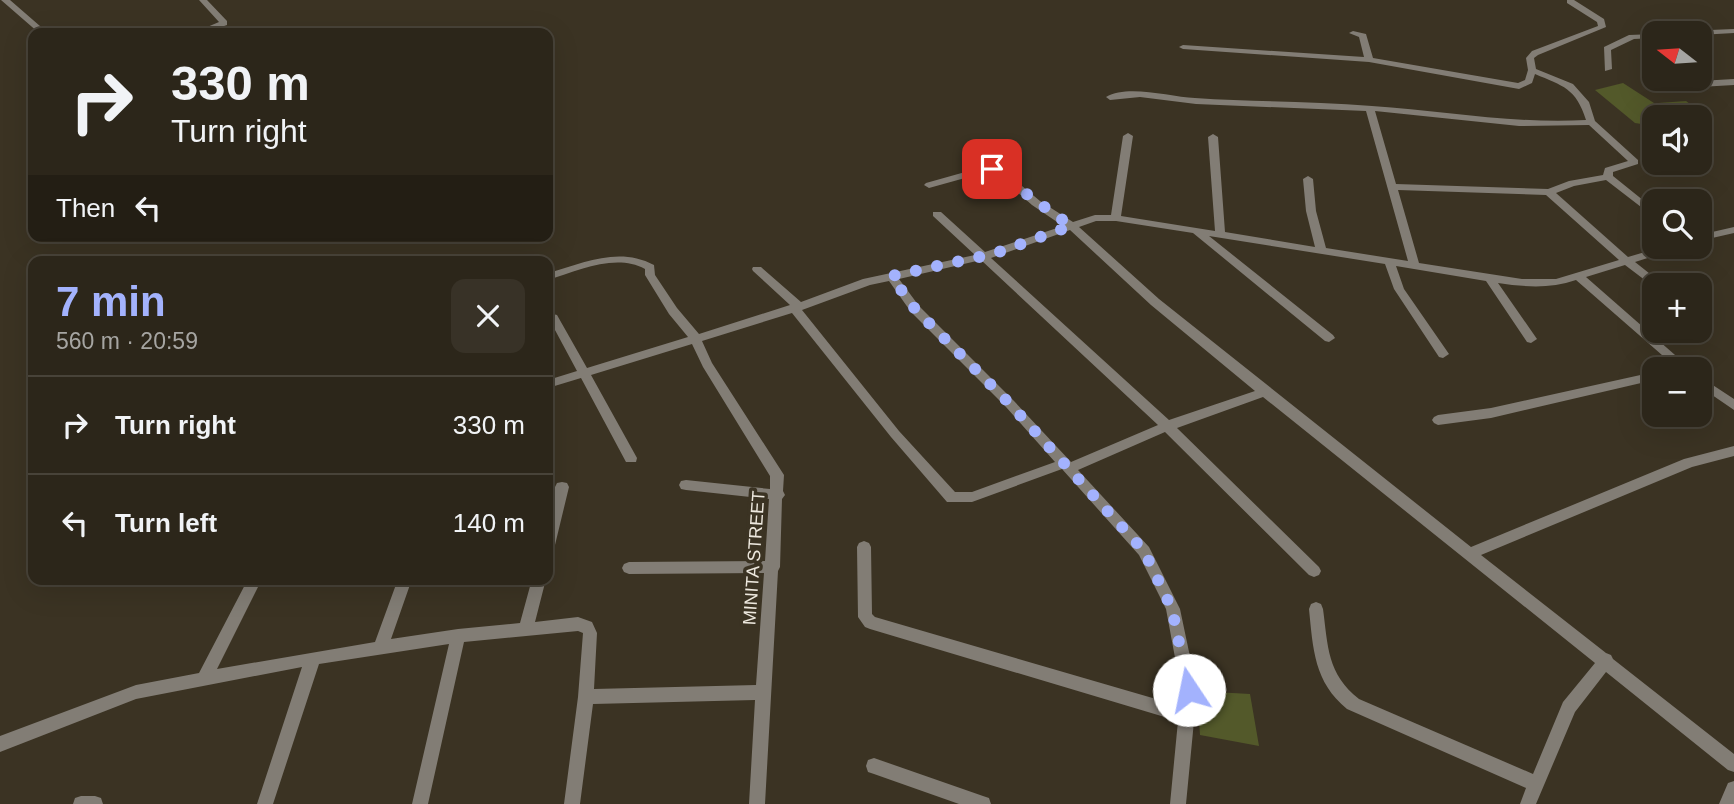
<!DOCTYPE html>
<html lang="en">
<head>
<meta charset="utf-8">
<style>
  :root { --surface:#2c261a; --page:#383227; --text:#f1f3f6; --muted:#a6a5a2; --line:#484339; --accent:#a3b2fd }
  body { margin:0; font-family:Arial,sans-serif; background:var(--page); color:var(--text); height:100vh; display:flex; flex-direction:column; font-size:26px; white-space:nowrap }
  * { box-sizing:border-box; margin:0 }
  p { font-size:23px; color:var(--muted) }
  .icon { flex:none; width:38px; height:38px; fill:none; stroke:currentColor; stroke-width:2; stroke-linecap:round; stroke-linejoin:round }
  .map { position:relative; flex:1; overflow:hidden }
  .drawer { position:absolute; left:28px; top:256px; width:525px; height:329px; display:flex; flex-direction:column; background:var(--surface); border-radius:14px; box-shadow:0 7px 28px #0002,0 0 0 2px var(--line) }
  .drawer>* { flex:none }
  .banner { position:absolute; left:28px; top:28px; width:525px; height:214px; border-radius:14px; box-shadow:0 7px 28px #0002,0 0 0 2px var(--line); background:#2c261a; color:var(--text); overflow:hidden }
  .needle { width:46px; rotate:287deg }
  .controls { position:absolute; left:1642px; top:21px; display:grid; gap:14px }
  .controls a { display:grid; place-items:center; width:70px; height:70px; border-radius:14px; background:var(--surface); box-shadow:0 7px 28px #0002,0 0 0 2px var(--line); font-size:35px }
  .pin { position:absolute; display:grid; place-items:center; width:60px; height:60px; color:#fff; margin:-30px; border-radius:14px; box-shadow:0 4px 10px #0006 }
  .me { position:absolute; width:77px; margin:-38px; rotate:349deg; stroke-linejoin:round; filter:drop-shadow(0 0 5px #0008) }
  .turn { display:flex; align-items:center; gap:24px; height:147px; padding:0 28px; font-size:32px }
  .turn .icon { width:91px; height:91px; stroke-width:2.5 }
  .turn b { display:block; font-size:49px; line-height:60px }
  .then { display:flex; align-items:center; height:66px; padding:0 28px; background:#0003; gap:14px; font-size:26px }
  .round { display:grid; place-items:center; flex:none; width:74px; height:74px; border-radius:14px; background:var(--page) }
  .head { display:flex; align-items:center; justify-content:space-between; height:119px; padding:0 28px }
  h1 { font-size:42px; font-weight:700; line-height:52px; color:var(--accent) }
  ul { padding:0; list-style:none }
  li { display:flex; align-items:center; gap:21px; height:98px; padding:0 28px; border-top:2px solid var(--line) }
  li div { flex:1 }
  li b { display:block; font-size:26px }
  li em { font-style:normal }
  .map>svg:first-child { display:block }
</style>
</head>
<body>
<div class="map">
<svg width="1734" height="804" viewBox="0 0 1734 804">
  <rect width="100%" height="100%" fill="#3b3323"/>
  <!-- green -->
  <path fill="#53592a" d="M1623 83 1654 103 1665 117H1654V126L1635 123 1595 90Z
    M1686 101 1711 120 1669 117 1658 103Z
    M1197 691 1250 694 1259 746 1200 735Z"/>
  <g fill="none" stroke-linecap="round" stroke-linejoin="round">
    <!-- street -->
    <path fill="#827d75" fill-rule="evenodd" d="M1 0H10L48 33H39Z
      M199 0H207L227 21V25L204 33H193L219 22Z
      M1567 0H1574L1604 19 1606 27 1538 55 1534 58 1536 69 1573 84 1589 102 1595 121 1638 160V164L1613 172V176L1654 209V217L1606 180 1574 186 1556 193 1628 257 1662 247H1677L1676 249 1635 262 1664 285 1654 287 1625 265 1586 277 1691 369H1678L1576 280C1550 289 1525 287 1498 283L1537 339 1531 343 1527 342 1486 281 1396 266 1404 289 1449 354 1443 358 1439 357 1394 289 1385 264 1209 236 1333 335 1335 338 1329 342 1325 341 1193 233 1116 221H1096L1079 227 1159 299 1471 547 1684 459 1734 446V456L1692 467 1481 555 1606 653 1611 655 1613 659 1734 754V772L1728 770 1606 672 1575 712 1536 804H1520L1526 788 1347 709C1314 682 1313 649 1309 609L1311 604 1316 602 1321 604 1323 609C1328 646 1327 674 1359 699L1533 774 1563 702 1595 663 1263 397 1177 428 1319 567 1321 571 1319 575 1314 577 1309 575 1165 432 1078 470 1149 547 1180 609 1197 690 1186 804H1170L1178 721 870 629 865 627 858 617 857 547 859 543 864 541 869 543 871 547 872 614 875 617 1180 706 1181 690 1166 609 1139 555 1062 469 972 502H947L891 437 792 313 702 341 712 363 784 475 783 491 785 495 782 499 780 567 778 571 765 804H749L755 700 593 704 580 804H564L578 697 583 633 578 631 464 642 428 804H412L449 644 319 664 273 804H257L302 667 136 699 0 752V736L136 685 199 673 248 579H262L217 669 375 642 398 579H412L391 639 458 629 520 623 532 579H546L535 622 578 617 592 622 597 633 594 689 756 685 764 573 629 574 624 572 622 568 624 564 629 562 765 561 769 499 686 490 681 489 679 485 681 481 686 480 770 489V476L703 367 692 344 591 375 637 458 636 462H626L581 378 548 388V380L577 371 548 317 553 314 557 315 587 368 688 337 669 314 645 275V269C615 253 578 271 548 280V273C583 263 619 246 654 265L655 275 677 308 699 334 790 305 753 271 752 269 753 267H761L801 302 863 279 975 255 933 216V212H941L985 252 1063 226 1032 205 998 175 983 173 929 188 924 185 926 183 983 167 1004 171 1040 201 1073 222 1095 215H1111L1123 136 1128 133 1133 136 1121 216 1215 231 1208 137 1213 134 1218 137 1225 232 1315 247 1306 211 1303 179 1308 176 1313 179 1316 211 1326 248 1408 261 1366 111 1196 104 1140 97 1110 100 1106 97C1128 84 1170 97 1195 98 1254 102 1313 101 1372 106 1444 111 1514 124 1586 120 1576 88 1563 86 1535 74L1532 83 1519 89 1369 62 1183 49 1179 47 1183 45 1364 57 1359 37 1349 33 1353 31 1366 34 1373 58 1518 83 1525 80 1528 70 1526 58 1532 51 1598 26 1597 22 1567 3ZM1375 111 1519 126 1589 125 1628 161 1605 168 1603 175 1569 181 1548 189 1396 184ZM1398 190 1546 195 1619 260 1556 279H1522L1419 263ZM1070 230 1151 305 1255 391 1169 420 991 258ZM981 260 1158 425 1071 462 1014 401 919 306 899 279ZM889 281 911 312 1006 407 1055 462 972 492H955L899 431 802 310 870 285Z
      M1734 29V33L1699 35V33H1682L1686 31Z
      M1654 34V38L1634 39 1611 50 1612 69 1605 71 1604 47 1629 35Z
      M1734 79V85L1665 89 1661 86 1665 83Z
      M1734 227V233L1699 241V235Z
      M1699 310 1708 317 1706 320H1699Z
      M1654 372V380L1491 418 1438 425 1434 423 1432 420 1434 417 1438 415 1491 408Z
      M1699 376 1734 399V410L1699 386Z
      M562 482 567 483 569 487 555 545 553 549 548 551V518L555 487 557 483Z
      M874 758 983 796 989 798 991 804H959L874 774 868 772 866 766 868 760Z
      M1734 781V804H1719L1728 783Z
      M81 796H95L101 798 103 804H73L75 798Z"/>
  </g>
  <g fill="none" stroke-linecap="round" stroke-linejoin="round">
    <!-- route -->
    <path stroke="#a3b2fd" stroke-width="12" stroke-dasharray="0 21.6" d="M992 169 1071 226 993 254 891 276 915 309 1010 404 1144 551 1172 609 1189 690"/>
  </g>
  <g text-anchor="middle" stroke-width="7" stroke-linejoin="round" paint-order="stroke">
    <!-- street labels -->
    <g font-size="18" fill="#ede8de" stroke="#3b3323">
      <text transform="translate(754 558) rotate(-86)" y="6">MINITA STREET</text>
    </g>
  </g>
</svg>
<div class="controls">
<a><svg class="needle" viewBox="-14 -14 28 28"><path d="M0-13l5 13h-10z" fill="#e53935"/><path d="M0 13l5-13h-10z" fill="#a6a5a2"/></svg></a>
<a><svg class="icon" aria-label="sound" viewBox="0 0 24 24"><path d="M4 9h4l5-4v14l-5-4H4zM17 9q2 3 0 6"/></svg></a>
<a><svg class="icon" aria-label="search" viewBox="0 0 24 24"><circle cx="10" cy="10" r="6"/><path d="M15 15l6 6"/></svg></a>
<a>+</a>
<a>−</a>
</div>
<div class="pin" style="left:992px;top:169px;background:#d93025"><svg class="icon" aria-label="arrive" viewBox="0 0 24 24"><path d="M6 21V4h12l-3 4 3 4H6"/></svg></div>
<svg class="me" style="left:1189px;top:690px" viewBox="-20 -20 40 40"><circle r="19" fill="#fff"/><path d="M0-13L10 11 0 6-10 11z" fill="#a3b2fd"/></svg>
<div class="banner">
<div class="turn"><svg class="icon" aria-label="right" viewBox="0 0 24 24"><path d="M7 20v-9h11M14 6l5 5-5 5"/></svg><div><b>330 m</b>Turn right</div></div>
<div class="then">Then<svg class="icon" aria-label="left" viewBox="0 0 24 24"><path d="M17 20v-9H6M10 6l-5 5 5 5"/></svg></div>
</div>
<section class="drawer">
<div class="head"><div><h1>7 min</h1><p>560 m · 20:59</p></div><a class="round"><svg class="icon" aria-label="close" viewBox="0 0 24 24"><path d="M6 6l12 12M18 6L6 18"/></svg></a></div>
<ul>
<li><svg class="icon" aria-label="right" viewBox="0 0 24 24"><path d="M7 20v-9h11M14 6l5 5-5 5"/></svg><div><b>Turn right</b></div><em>330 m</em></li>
<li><svg class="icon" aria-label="left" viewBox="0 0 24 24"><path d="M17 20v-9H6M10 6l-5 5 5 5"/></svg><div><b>Turn left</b></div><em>140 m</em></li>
</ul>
</section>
</div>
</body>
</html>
